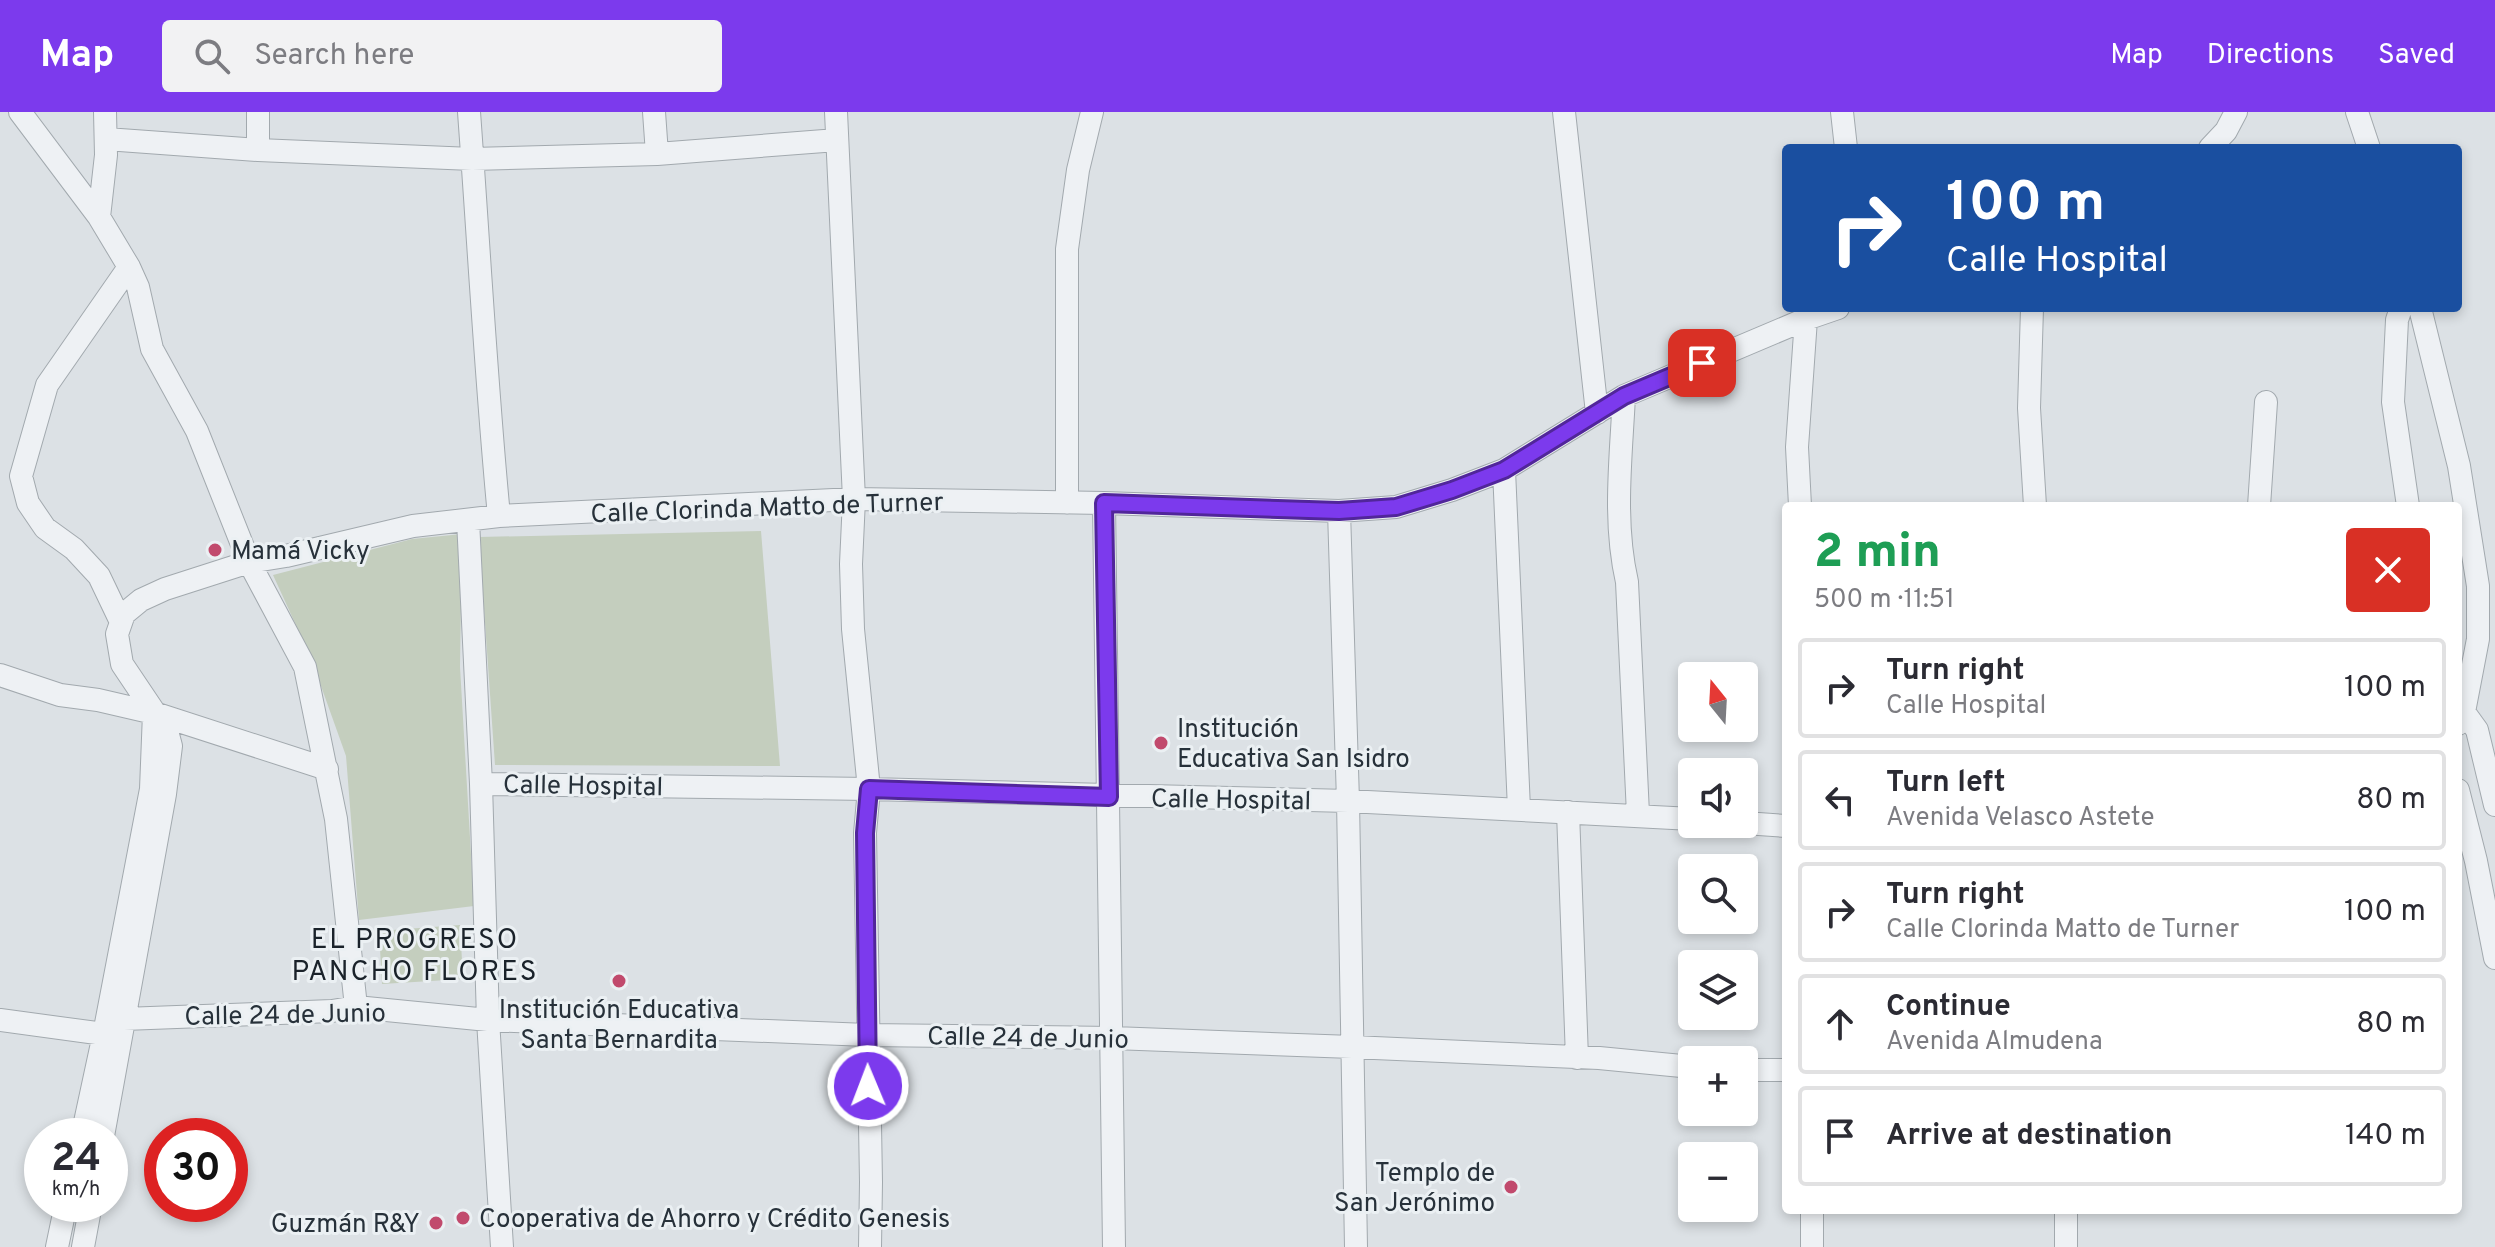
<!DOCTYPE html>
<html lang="en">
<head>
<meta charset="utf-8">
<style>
  :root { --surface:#fff; --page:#f2f2f3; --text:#2b2b33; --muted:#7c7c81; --line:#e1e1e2; --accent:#7c3aed }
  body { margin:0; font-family:Overpass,sans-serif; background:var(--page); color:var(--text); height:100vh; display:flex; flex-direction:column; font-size:30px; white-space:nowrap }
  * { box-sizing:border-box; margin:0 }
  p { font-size:26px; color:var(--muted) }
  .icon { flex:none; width:44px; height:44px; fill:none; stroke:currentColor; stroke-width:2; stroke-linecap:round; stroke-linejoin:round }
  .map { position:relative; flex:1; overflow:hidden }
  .details { position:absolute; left:1782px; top:390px; width:680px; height:712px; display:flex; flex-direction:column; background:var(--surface); border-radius:8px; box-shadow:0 4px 12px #0003 }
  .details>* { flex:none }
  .guide { position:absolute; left:1782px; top:32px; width:680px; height:168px; border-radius:8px; box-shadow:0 4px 12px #0003; background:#1a4fa0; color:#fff; overflow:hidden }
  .needle { width:52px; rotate:342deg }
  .buttons { position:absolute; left:1678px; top:550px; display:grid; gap:16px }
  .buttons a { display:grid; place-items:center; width:80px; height:80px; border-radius:8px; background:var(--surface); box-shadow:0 4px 12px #0003; font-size:40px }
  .speed { position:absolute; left:24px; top:1006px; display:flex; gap:16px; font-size:40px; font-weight:700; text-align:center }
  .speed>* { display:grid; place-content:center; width:104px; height:104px; border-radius:50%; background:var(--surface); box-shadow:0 4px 12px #0003; line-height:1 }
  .speed small { font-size:20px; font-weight:400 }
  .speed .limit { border:12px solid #d22; background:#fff; color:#111 }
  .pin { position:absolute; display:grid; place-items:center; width:68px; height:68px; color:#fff; margin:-34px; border-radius:16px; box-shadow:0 4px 12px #0006 }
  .me { position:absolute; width:88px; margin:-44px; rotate:359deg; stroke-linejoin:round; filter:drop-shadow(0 0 6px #0008) }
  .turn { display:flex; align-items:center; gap:28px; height:168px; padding:0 32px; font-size:36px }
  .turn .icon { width:104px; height:104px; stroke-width:2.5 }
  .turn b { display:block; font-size:56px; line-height:68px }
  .round { display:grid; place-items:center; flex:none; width:84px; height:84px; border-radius:8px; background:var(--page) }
  .head { display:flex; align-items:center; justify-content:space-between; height:136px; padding:0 32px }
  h1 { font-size:48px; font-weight:800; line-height:60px; color:#1e9e55 }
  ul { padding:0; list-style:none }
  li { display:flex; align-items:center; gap:24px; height:100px; margin:0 16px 12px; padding:0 16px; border:4px solid var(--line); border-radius:8px }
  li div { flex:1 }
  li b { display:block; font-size:30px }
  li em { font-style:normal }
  header { display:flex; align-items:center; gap:48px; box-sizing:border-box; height:112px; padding:0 40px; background:var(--accent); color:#fff }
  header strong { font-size:38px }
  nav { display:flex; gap:44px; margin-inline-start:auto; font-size:28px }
  .search { width:560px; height:72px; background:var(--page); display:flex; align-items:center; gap:20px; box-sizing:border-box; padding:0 28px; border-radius:8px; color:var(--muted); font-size:30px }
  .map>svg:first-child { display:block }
</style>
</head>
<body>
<header>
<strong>Map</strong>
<div class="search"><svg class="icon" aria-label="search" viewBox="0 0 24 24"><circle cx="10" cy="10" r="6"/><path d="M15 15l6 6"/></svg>Search here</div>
<nav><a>Map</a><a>Directions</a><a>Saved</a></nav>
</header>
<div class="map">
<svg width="2495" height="1135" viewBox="0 0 2495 1135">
  <rect width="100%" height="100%" fill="#dce1e5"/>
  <!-- green -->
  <path fill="#c4cebe" d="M761 419 780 654 495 653 479 425Z
    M462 422 460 555 474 794 359 808 346 644 311 546 273 463 412 427Z
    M460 813 463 867 382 872 379 819Z"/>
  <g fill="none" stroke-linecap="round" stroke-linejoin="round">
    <defs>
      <path id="minor" d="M20 0 99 105 129 155 138 175 152 237 197 319 249 450 305 555 336 707 356 895
        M469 0C479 135 486 270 499 404
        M836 0 854 387 851 452 853 517 869 677 865 721 871 1070 870 1135
        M1564 0 1597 301
        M1842 0 1846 36
        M2357 0 2369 36
        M106 27 258 38 472 47 657 42 654 0
        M2210 36 2226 19 2236 0
        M258 38V0
        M657 42 837 28
        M99 105 106 43 105 0
        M2032 196 2029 296 2035 394
        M2401 196 2397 208 2393 290 2408 394
        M2420 196 2459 354 2478 474V527L2464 600 2458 612
        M1624 284C1621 346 1613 409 1627 470L1638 702
        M1504 358 1519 697
        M1067 391V137L1078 58 1092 0
        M1104 391 1114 1135
        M1800 394 1797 335 1806 207
        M2259 394 2266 290
        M1339 399 1348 689 1356 1135
        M468 408 481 672 488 908 502 1135
        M121 510 99 464 74 437 45 416 28 391 21 364 47 273 129 155
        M0 563 60 583 98 588 154 601 327 657
        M2464 600 2477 618 2495 693
        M481 672 869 677 1348 689 1692 707
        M2458 678 2476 749 2495 846
        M1568 700 1577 946
        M1744 711 1786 714
        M124 907 332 899 356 895 488 908 867 923 1113 926 1352 935 1599 946 1692 955
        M0 908 104 922
        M1744 958H1786
        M82 1024 104 922 151 677 154 601
        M103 1024 165 682 171 634 167 619 122 552 117 522 124 502 141 488 165 477 249 450 286 444 413 414 499 404 854 387 1104 391 1339 399 1396 395 1452 378 1504 358 1624 284 1806 207 1838 196
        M1812 1098V1135
        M2066 1098V1135
        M57 1135 66 1092
        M83 1135 91 1092"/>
    </defs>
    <!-- minor casing -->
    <use href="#minor" stroke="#a2a9ae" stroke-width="24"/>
    <!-- minor -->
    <use href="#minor" stroke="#eef1f4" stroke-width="22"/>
  </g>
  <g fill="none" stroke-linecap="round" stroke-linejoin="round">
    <defs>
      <path id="route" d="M868 974 865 721 869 677 1109 685 1104 391 1339 399 1396 395 1452 378 1504 358 1624 284 1702 251"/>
    </defs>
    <!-- route casing -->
    <use href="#route" stroke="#51269a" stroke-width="20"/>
    <!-- route -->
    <use href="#route" stroke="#7c3aed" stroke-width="14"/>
  </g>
  <!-- markers -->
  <g fill="#c14a6d" stroke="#ebf0f3" stroke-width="3">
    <circle cx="215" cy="438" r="8"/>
    <circle cx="1161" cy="631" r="8"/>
    <circle cx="619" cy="869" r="8"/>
    <circle cx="1511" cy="1075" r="8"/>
    <circle cx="463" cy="1106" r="8"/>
    <circle cx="436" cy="1111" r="8"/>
  </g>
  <g text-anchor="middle" stroke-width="6" stroke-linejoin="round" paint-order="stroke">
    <!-- street labels -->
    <g font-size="26" fill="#27313a" stroke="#ebf0f3">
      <text transform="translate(767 395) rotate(-2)" y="9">Calle Clorinda Matto de Turner</text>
      <text transform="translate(583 673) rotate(1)" y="9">Calle Hospital</text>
      <text transform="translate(1231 687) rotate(1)" y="9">Calle Hospital</text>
      <text transform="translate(285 902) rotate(-1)" y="9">Calle 24 de Junio</text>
      <text transform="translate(1028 925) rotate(1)" y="9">Calle 24 de Junio</text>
    </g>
    <!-- poi labels -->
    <g font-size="26" fill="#27313a" stroke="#ebf0f3" text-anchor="start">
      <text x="231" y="447">Mamá Vicky</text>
      <text x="1177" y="625">Institución<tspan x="1177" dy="30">Educativa San Isidro</tspan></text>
      <text x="619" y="906" text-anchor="middle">Institución Educativa<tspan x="619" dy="30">Santa Bernardita</tspan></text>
      <text x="1495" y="1069" text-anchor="end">Templo de<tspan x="1495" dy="30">San Jerónimo</tspan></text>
      <text x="479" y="1115">Cooperativa de Ahorro y Crédito Genesis</text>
      <text x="420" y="1120" text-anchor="end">Guzmán R&amp;Y</text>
    </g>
    <!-- neighbourhood labels -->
    <g font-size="28" letter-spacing="2" fill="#1a222a" stroke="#ebf0f3">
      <text x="415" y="836">EL PROGRESO<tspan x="415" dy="32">PANCHO FLORES</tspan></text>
    </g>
  </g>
</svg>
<div class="buttons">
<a><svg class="needle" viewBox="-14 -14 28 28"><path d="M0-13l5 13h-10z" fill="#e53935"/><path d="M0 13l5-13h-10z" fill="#7c7c81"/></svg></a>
<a><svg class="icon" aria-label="sound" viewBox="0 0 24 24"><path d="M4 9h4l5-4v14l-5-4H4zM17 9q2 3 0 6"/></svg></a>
<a><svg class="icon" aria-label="search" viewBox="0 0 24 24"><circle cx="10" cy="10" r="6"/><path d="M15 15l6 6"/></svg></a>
<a><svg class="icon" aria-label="layers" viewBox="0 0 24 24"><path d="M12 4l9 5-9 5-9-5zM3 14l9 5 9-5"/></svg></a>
<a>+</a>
<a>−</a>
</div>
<div class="speed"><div>24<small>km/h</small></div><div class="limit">30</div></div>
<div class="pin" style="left:1702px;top:251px;background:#d93025"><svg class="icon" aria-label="arrive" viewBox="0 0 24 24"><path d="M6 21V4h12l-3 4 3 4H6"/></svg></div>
<svg class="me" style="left:868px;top:974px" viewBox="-20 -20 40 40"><circle r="17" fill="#7c3aed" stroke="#fff" stroke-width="3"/><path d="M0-11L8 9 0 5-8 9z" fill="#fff"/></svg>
<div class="guide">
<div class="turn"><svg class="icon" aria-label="right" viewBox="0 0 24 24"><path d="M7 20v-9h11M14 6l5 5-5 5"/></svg><div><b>100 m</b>Calle Hospital</div></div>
</div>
<section class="details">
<div class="head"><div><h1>2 min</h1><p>500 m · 11:51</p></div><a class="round" style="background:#d93025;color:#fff"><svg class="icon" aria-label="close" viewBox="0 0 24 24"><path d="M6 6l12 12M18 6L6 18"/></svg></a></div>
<ul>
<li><svg class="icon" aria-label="right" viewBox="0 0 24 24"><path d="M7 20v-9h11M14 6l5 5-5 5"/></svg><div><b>Turn right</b><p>Calle Hospital</p></div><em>100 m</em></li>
<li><svg class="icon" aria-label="left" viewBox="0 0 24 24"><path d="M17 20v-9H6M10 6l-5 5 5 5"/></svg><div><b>Turn left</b><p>Avenida Velasco Astete</p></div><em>80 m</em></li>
<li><svg class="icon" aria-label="right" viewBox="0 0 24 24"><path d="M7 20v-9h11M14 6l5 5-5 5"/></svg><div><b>Turn right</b><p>Calle Clorinda Matto de Turner</p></div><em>100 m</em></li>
<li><svg class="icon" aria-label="ahead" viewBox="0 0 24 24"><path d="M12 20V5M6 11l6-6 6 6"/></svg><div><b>Continue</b><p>Avenida Almudena</p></div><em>80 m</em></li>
<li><svg class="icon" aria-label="arrive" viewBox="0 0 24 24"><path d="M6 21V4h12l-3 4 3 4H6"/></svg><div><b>Arrive at destination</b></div><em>140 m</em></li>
</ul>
</section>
</div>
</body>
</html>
